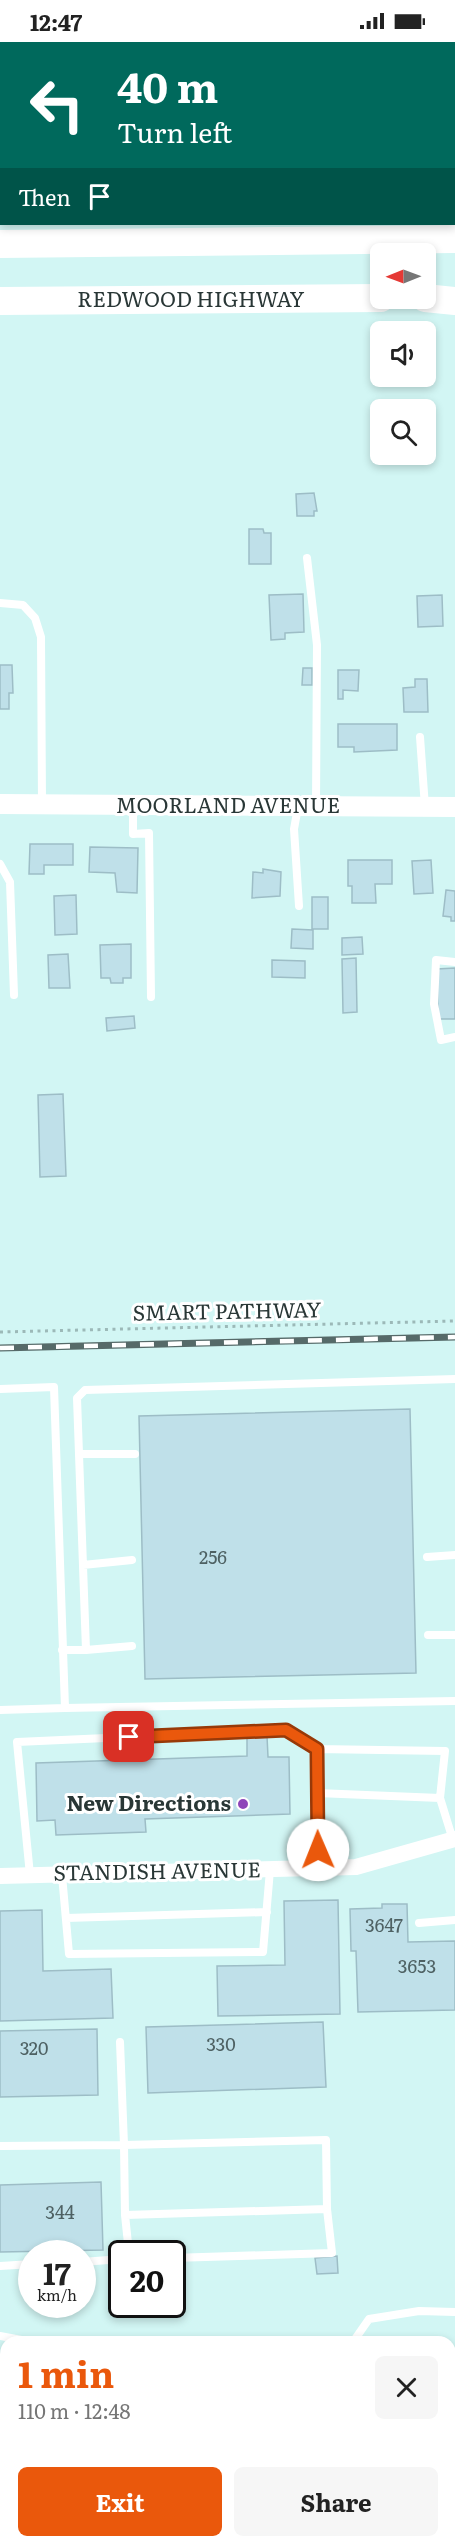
<!DOCTYPE html>
<html lang="en">
<head>
<meta charset="utf-8">
<style>
  :root { --surface:#fff; --page:#f6f6f6; --text:#222; --muted:#767676; --accent:#ea580c }
  body { margin:0; font-family:Literata,serif; background:var(--page); color:var(--text); height:100vh; display:flex; flex-direction:column; font-size:22px; white-space:nowrap }
  * { box-sizing:border-box; margin:0 }
  p { font-size:20px; color:var(--muted) }
  .icon { flex:none; width:33px; height:33px; fill:none; stroke:currentColor; stroke-width:2; stroke-linecap:round; stroke-linejoin:round }
  .map { position:relative; flex:1; overflow:hidden }
  .side { position:absolute; left:0px; top:2294px; width:456px; height:212px; display:flex; flex-direction:column; background:var(--surface); border-radius:18px 18px 0 0; box-shadow:0 3px 9px #0003 }
  .side>* { flex:none }
  .guide { position:absolute; left:0px; top:0px; width:456px; height:183px; box-shadow:0 3px 9px #0003; background:#00695c; color:#fff; overflow:hidden }
  .needle { width:39px; rotate:269deg }
  .tools { position:absolute; left:370px; top:201px; display:grid; gap:12px }
  .tools a { display:grid; place-items:center; width:66px; height:66px; border-radius:9px; background:var(--surface); box-shadow:0 3px 9px #0003; font-size:30px }
  .speed { position:absolute; left:18px; top:2198px; display:flex; gap:12px; font-size:30px; font-weight:700; text-align:center }
  .speed>* { display:grid; place-content:center; width:78px; height:78px; border-radius:50%; background:var(--surface); box-shadow:0 3px 9px #0003; line-height:1 }
  .speed small { font-size:15px; font-weight:400 }
  .speed .limit { border:3px solid #111; border-radius:9px; background:#fff; color:#111 }
  .pin { position:absolute; display:grid; place-items:center; width:51px; height:51px; color:#fff; margin:-26px; border-radius:12px; box-shadow:0 3px 9px #0006 }
  .me { position:absolute; width:66px; margin:-33px; rotate:359deg; stroke-linejoin:round; filter:drop-shadow(0 0 4px #0008) }
  .turn { display:flex; align-items:center; gap:21px; height:126px; padding:0 18px; font-size:27px }
  .turn .icon { width:78px; height:78px; stroke-width:2.5 }
  .turn b { display:block; font-size:42px; line-height:51px }
  .then { display:flex; align-items:center; height:57px; padding:0 18px; background:#0003; gap:12px; font-size:22px }
  .round { display:grid; place-items:center; flex:none; width:63px; height:63px; border-radius:9px; background:var(--page) }
  .summary { display:flex; align-items:center; justify-content:space-between; height:102px; padding:0 18px }
  h1 { font-size:36px; font-weight:700; line-height:45px; color:var(--accent) }
  .primary-button { display:flex; gap:12px; margin-top:auto; padding:12px 18px }
  .primary-button a { flex:1; height:69px; border-radius:9px; background:var(--accent); color:#fff; font-size:24px; font-weight:700; line-height:69px; text-align:center }
  .primary-button a+a { background:var(--page); color:var(--text) }
  .status { display:flex; justify-content:space-between; align-items:center; height:42px; padding:0 30px; background:var(--surface); direction:ltr }
  .status svg { height:16px; fill:currentColor }
  .map>svg:first-child { display:block }
</style>
</head>
<body>
<div class="status"><b>12:47</b><svg viewBox="0 0 49 12"><path d="M0 12V9h3v3zM5 12V6h3v6zM10 12V3h3v9zM15 12V0h3v12zM26 1h20v11H26zM47 4h2v5h-2z"/></svg></div>
<div class="map">
<svg width="455" height="2504" viewBox="0 0 455 2504">
  <rect width="100%" height="100%" fill="#d2f6f4"/>
  <!-- building -->
  <path fill="#bfe0e9" stroke="#9dbdc6" stroke-width="1.5" d="M333 0H402V2H333Z
    M314 451 317 469H314V474H297L296 452Z
    M249 487H263L264 491H271V522H249Z
    M303 552 304 590 285 591V597L271 598 269 553Z
    M442 553 443 584 418 585 417 554Z
    M0 623H12L13 651H9V667H0Z
    M303 626H312V643H302Z
    M338 628H359L358 649 343 648V657H338Z
    M415 637H427L428 670H404L403 646 415 645Z
    M338 682H397V708L354 710V705H338Z
    M30 802H73V823H44V832H29Z
    M90 805 138 806 137 851 117 850 115 831 89 830Z
    M348 818H392V842H375L376 861H352V844H348Z
    M431 818 433 851 414 852 412 819Z
    M263 827 281 830 280 854 252 856 253 830 263 831Z
    M446 848 455 849V879H451V875L443 874Z
    M76 853 77 892 55 893 54 854Z
    M312 855H328V887H312Z
    M292 887 313 888V907L291 906Z
    M362 895 363 912 342 913V896Z
    M131 902V936H123V941H111L110 936H101L100 903Z
    M68 912 70 946H49L48 913Z
    M356 916 357 970 343 971 342 917Z
    M272 918 305 919V936L272 935Z
    M455 926V977H438L437 927Z
    M134 974 135 986 107 989 106 976Z
    M63 1052 66 1134 40 1135 38 1053Z
    M410 1367 416 1631 145 1637 139 1374Z
    M267 1694 268 1715H289L290 1772 145 1777 146 1790 56 1793 55 1778 37 1779 36 1721 247 1714V1695Z
    M338 1858 340 1972 218 1974 217 1924 285 1923 284 1859Z
    M382 1862H407L408 1900 455 1899V1968L358 1970 356 1909H351L350 1867 382 1866Z
    M42 1868 43 1929 111 1927 113 1976 0 1979V1869Z
    M323 1980 326 2045 148 2051 146 1985Z
    M97 1987 98 2053 0 2055V1989Z
    M101 2140 103 2208 0 2210V2143Z
    M337 2214 338 2231 317 2232 315 2216Z
    M0 2336H6V2476H0Z"/>
  <g fill="none" stroke-linecap="round" stroke-linejoin="round">
    <!-- path -->
    <path stroke="#9cb9b8" stroke-width="3" stroke-dasharray="3 4.5" stroke-linecap="butt" d="M0 1290 455 1279"/>
    <!-- service -->
    <path stroke="#fff" stroke-width="8" d="M126 0V2
      M254 0V2
      M326 0V2
      M429 2V0
      M307 516 317 603 316 764
      M0 561 23 563 35 576 41 595 42 762
      M420 695 425 765
      M133 763V792L149 791 151 955
      M298 765 294 787 299 864
      M0 822 10 840 14 953
      M455 920 436 918 434 962 441 998 455 995
      M0 1347 54 1345 65 1666 0 1668
      M80 1412H135
      M427 1515 455 1513
      M83 1523 132 1518
      M428 1593H455
      M62 1608H86L77 1356 85 1348 455 1337
      M86 1608 132 1604
      M65 1666 455 1659
      M317 1751 319 1826
      M440 1756 445 1709 317 1707V1751L440 1756 453 1798
      M30 1833 17 1700 286 1688 317 1707
      M62 1833 69 1912 263 1910 270 1828
      M66 1876 267 1870
      M419 1881 455 1878
      M326 2098 327 2167 125 2173 124 2103Z
      M0 2104 124 2103 120 2000
      M125 2173 129 2211
      M172 2216 332 2211 327 2167
      M82 2220 122 2217
      M0 2224 32 2222
      M0 2294 32 2300
      M353 2300 369 2277 419 2269 455 2270
      M450 2378H455
      M450 2453 455 2454
      M174 2499 175 2504
      M14 2504 19 2500 28 2499
      M243 2504 244 2499
      M275 2504V2499"/>
    <!-- minor -->
    <path stroke="#fff" stroke-width="16" d="M0 1834 356 1825 455 1797"/>
    <!-- tertiary -->
    <path stroke="#fff" stroke-width="20" d="M0 762 455 765"/>
    <!-- motorway -->
    <path stroke="#fff" stroke-width="28" d="M0 202 455 197
      M425 256 455 259
      M0 259 381 256"/>
    <defs>
      <path id="rail" d="M0 1306 455 1295"/>
    </defs>
    <!-- rail casing -->
    <use href="#rail" stroke="#566a69" stroke-width="7"/>
    <!-- rail -->
    <use href="#rail" stroke="#fff" stroke-width="4.5" stroke-dasharray="14" stroke-linecap="butt"/>
  </g>
  <g fill="none" stroke-linecap="round" stroke-linejoin="round">
    <defs>
      <path id="route" d="M129 1695 286 1688 317 1707 318 1808"/>
    </defs>
    <!-- route casing -->
    <use href="#route" stroke="#983908" stroke-width="15"/>
    <!-- route -->
    <use href="#route" stroke="#ea580c" stroke-width="10"/>
  </g>
  <!-- markers -->
  <circle fill="#8e46b9" stroke="#fff" stroke-width="2" cx="243" cy="1762" r="6"/>
  <g text-anchor="middle" stroke-width="6" stroke-linejoin="round" paint-order="stroke">
    <!-- number labels -->
    <g font-size="18" fill="#4e6163">
      <text x="213" y="1522">256</text>
      <text x="384" y="1890">3647</text>
      <text x="417" y="1931">3653</text>
      <text x="221" y="2009">330</text>
      <text x="34" y="2013">320</text>
      <text x="60" y="2177">344</text>
    </g>
    <!-- street labels -->
    <g font-size="21" fill="#293736" stroke="#fff">
      <text x="191" y="265">REDWOOD HIGHWAY</text>
      <text x="228" y="771">MOORLAND AVENUE</text>
      <text transform="translate(227 1270) rotate(-1)" y="7">SMART PATHWAY</text>
      <text transform="translate(157 1830) rotate(-1)" y="7">STANDISH AVENUE</text>
    </g>
    <!-- poi labels -->
    <g font-size="21" font-weight="bold" fill="#293736" stroke="#fff" text-anchor="end">
      <text x="231" y="1769">New Directions</text>
    </g>
  </g>
</svg>
<div class="tools">
<a><svg class="needle" viewBox="-14 -14 28 28"><path d="M0-13l5 13h-10z" fill="#e53935"/><path d="M0 13l5-13h-10z" fill="#767676"/></svg></a>
<a><svg class="icon" aria-label="sound" viewBox="0 0 24 24"><path d="M4 9h4l5-4v14l-5-4H4zM17 9q2 3 0 6"/></svg></a>
<a><svg class="icon" aria-label="search" viewBox="0 0 24 24"><circle cx="10" cy="10" r="6"/><path d="M15 15l6 6"/></svg></a>
</div>
<div class="speed"><div>17<small>km/h</small></div><div class="limit">20</div></div>
<div class="pin" style="left:129px;top:1695px;background:#d93025"><svg class="icon" aria-label="arrive" viewBox="0 0 24 24"><path d="M6 21V4h12l-3 4 3 4H6"/></svg></div>
<svg class="me" style="left:318px;top:1808px" viewBox="-20 -20 40 40"><circle r="19" fill="#fff"/><path d="M0-13L10 11 0 6-10 11z" fill="#ea580c"/></svg>
<div class="guide">
<div class="turn"><svg class="icon" aria-label="left" viewBox="0 0 24 24"><path d="M17 20v-9H6M10 6l-5 5 5 5"/></svg><div><b>40 m</b>Turn left</div></div>
<div class="then">Then<svg class="icon" aria-label="arrive" viewBox="0 0 24 24"><path d="M6 21V4h12l-3 4 3 4H6"/></svg></div>
</div>
<section class="side">
<div class="summary"><div><h1>1 min</h1><p>110 m · 12:48</p></div><a class="round"><svg class="icon" aria-label="close" viewBox="0 0 24 24"><path d="M6 6l12 12M18 6L6 18"/></svg></a></div>
<div class="primary-button"><a>Exit</a><a>Share</a></div>
</section>
</div>
</body>
</html>
